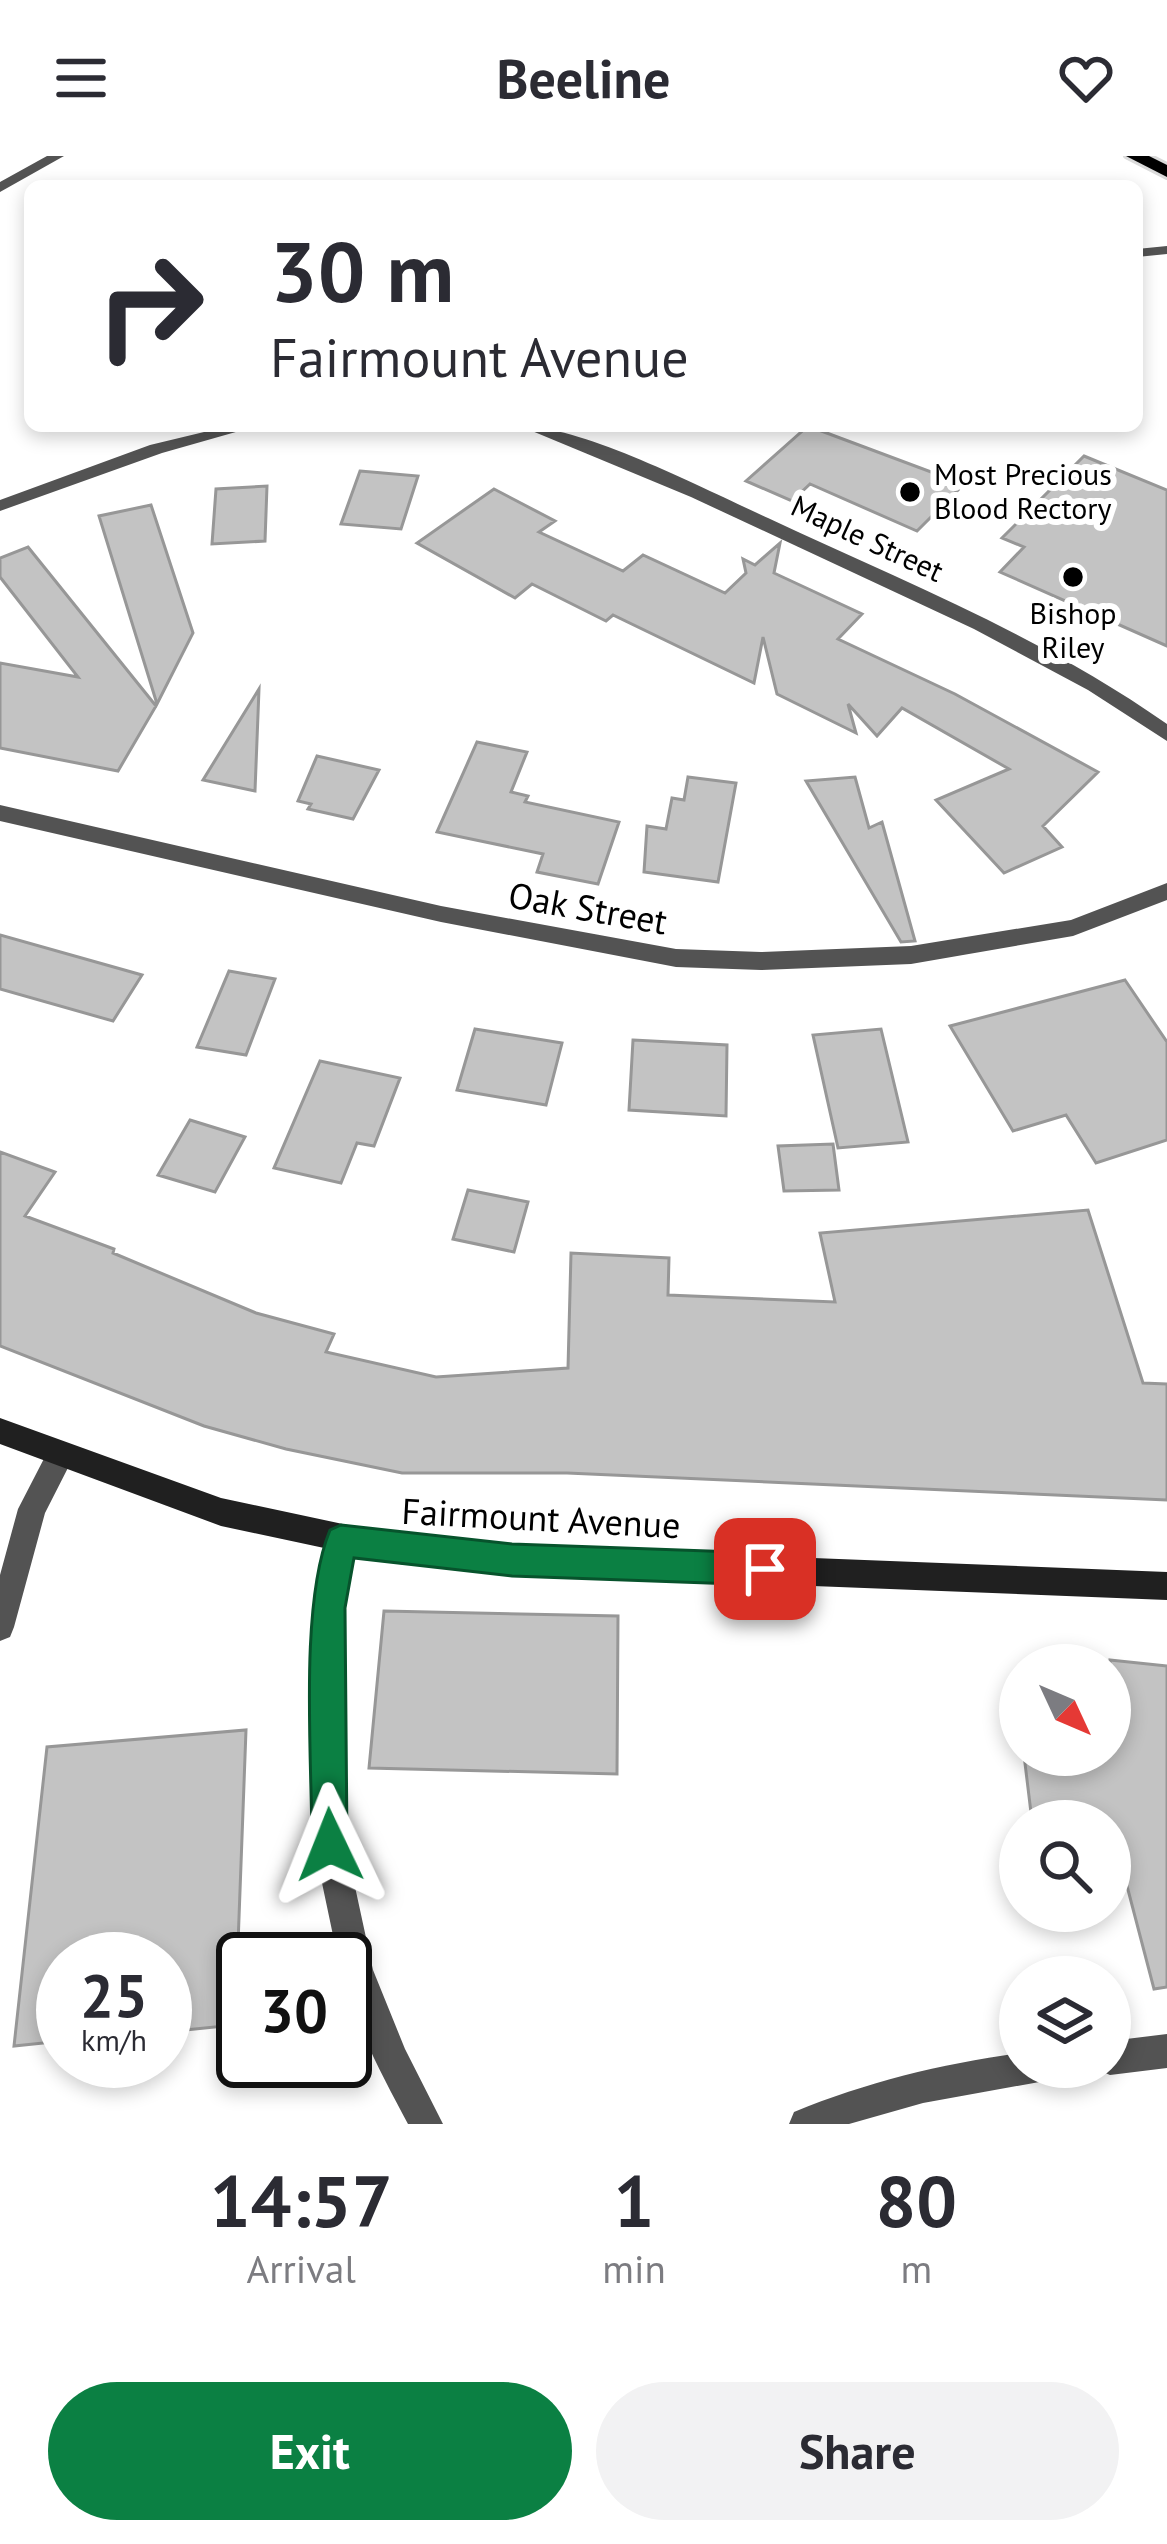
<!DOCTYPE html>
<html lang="en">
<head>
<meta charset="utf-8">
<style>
  :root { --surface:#fff; --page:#f2f2f3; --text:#2b2b33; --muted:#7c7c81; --accent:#0b8043 }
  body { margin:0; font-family:"PT Sans",sans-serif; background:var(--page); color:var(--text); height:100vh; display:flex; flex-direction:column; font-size:45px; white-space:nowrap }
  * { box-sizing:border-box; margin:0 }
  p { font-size:39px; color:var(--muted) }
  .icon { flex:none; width:66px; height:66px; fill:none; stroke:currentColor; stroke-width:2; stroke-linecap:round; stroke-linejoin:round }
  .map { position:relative; height:1968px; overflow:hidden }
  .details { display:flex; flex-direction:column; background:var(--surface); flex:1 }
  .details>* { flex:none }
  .hud { position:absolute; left:24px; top:24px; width:1119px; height:252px; border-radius:18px; box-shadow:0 6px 18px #0003; background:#fff; color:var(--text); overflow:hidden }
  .needle { width:78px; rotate:134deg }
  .tools { position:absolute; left:999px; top:1488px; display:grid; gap:24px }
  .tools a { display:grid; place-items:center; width:132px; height:132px; border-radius:50%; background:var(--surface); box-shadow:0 6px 18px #0003; font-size:60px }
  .speed { position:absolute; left:36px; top:1776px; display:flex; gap:24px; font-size:60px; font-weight:700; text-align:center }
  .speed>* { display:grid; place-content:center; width:156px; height:156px; border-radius:50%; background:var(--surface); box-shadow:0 6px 18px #0003; line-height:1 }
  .speed small { font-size:30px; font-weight:400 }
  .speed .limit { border:6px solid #111; border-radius:18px; background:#fff; color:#111 }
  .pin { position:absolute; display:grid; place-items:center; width:102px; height:102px; color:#fff; margin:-51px; border-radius:24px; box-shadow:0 6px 18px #0006 }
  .me { position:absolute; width:132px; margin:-66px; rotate:358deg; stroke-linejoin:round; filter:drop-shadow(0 0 9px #0008) }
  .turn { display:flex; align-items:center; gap:42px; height:252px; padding:0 48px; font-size:54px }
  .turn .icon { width:156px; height:156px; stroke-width:2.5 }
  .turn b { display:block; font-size:84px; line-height:102px }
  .eta { display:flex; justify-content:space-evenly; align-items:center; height:204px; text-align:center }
  .eta b { font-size:72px; font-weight:600; line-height:84px }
  .primary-button { display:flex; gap:24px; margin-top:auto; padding:24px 48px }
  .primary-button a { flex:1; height:138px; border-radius:72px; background:var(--accent); color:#fff; font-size:48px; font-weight:600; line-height:138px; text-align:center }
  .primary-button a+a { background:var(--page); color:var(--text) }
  header { display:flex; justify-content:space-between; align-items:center; height:156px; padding:0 48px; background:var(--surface); font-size:54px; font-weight:600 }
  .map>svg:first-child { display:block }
</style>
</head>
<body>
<header><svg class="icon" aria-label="menu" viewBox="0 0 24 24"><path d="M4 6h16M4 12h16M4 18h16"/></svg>Beeline<svg class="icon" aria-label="heart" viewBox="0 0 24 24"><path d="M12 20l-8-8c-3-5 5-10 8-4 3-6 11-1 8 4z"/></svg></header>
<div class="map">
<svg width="1167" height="1968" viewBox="0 0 1167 1968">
  <rect width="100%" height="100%" fill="#fff"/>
  <!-- building -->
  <path fill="#c3c3c3" stroke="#979797" stroke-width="3" d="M808 270 950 323 945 327 959 333 917 375 810 328 792 345 746 325Z
    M1084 300 1167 334V490L1000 416 1024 391 1002 382Z
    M360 315 418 320 401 373 341 368Z
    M267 330 265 385 212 388 216 333Z
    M494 333 555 365 539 376 623 415 643 399 725 437 746 417 743 403 755 409 780 387 774 417 862 458 838 483 955 538 1098 616 1043 670 1062 691 1004 717 936 644 1009 613 902 552 877 580 848 548 856 577 777 538 763 481 754 527 613 459 606 465 532 428 515 442 417 387Z
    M151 349 193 477 157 548 99 360Z
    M28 391 156 550 118 615 0 592V507L78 521 0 421V402Z
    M259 533 255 635 203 624Z
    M477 586 527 596 511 636 528 640 525 646 619 666 598 728 537 716 543 698 437 676Z
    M317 600 379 614 353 663 308 653 311 648 298 645Z
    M688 621 736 627 718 726 644 716 647 670 666 673 672 642 684 644Z
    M855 621 869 672 882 666 915 785 901 786 806 625Z
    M0 779 142 819 113 865 0 833Z
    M229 815 275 823 246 899 197 891Z
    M1125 824 1167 886V984L1096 1007 1066 959 1013 975 950 870Z
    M475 873 562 887 546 949 457 934Z
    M881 873 908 986 838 992 813 879Z
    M633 884 727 889 726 960 629 954Z
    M320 905 400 922 374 990 357 987 341 1027 274 1012Z
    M190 964 245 981 215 1036 158 1019Z
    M833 988 839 1034 784 1035 778 990Z
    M0 996 55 1016 25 1060 114 1093 113 1097 256 1157 334 1178 326 1196 436 1221 568 1212 571 1097 669 1102 668 1139 835 1146 820 1077 1088 1054 1143 1227 1167 1228V1344L567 1317H402L286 1293 204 1270 0 1190Z
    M468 1034 528 1046 514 1096 453 1083Z
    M384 1455 618 1460 617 1618 369 1612Z
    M1110 1504 1167 1510V1831L1154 1833 1110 1665H1032L1024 1599H1110Z
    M246 1574 235 1869 165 1876V1803H63V1885L14 1890 47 1591Z"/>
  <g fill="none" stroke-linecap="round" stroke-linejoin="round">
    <defs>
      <path id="primary" d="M1126 0H1149L1167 9V21Z"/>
    </defs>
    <!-- primary casing -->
    <use href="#primary" stroke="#dbdbdb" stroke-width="6"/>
    <!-- street -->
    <path fill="#535353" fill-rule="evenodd" d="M47 0H64L0 36V26Z
      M1167 90V98L1137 101V93Z
      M229 270H257L162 297 0 355V344L150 289Z
      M520 270C584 270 706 334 768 362 903 425 1045 482 1167 568V585L1088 534 974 473 691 341Z
      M0 649 441 750 676 793 761 796 911 790 1071 764 1167 727V744L1073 780 911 808 761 814 676 811 441 766 0 665Z
      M60 1287 70 1291 74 1300 45 1357 14 1471 10 1481 0 1485V1419L18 1353 50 1291Z
      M341 1371 351 1375 355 1385 343 1452 346 1689 373 1814 405 1893 443 1968H408C384 1922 345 1855 345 1803H338L314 1689 315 1452 327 1385 331 1375Z
      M1167 1878V1912L1110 1919 1098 1914 1097 1911H1110V1885Z
      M1020 1897V1911H1061L1056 1923 923 1947 849 1968H789L794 1956C867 1926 941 1908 1020 1897Z"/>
    <!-- secondary -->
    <path fill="#202020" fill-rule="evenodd" d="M0 1262 221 1342 399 1380 512 1390 1167 1416V1444L512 1418 399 1408 221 1370 0 1288Z"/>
    <!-- primary -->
    <use href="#primary" fill="#000" fill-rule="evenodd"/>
  </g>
  <!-- route -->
  <path fill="#0b8043" stroke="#07532c" stroke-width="3" d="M341 1369 512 1388 765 1397 776 1402 781 1413 776 1425 765 1429 512 1420 354 1402 345 1452 347 1689 342 1701 330 1706 317 1701 312 1689C312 1604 299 1449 330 1374Z"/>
  <!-- markers -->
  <g fill="#000" stroke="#fff" stroke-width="4.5">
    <circle cx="910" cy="336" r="12"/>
    <circle cx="1073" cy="421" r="12"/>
  </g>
  <g text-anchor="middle" stroke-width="12" stroke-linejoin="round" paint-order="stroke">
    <!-- far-poi labels -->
    <g font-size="30" fill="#000" stroke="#fff" text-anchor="start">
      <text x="934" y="329">Most Precious<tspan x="934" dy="34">Blood Rectory</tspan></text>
      <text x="1073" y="468" text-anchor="middle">Bishop<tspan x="1073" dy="34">Riley</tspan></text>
    </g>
    <!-- far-street labels -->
    <g font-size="30" fill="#000" stroke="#fff">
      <text transform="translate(867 383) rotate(25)" y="10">Maple Street</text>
    </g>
    <!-- street labels -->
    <g font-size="36" fill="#000" stroke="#fff">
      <text transform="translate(588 752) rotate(10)" y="13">Oak Street</text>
      <text transform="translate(541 1362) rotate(3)" y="13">Fairmount Avenue</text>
    </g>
  </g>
</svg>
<div class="tools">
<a><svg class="needle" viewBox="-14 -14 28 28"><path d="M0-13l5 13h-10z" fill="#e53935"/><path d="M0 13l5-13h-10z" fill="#7c7c81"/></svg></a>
<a><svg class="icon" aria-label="search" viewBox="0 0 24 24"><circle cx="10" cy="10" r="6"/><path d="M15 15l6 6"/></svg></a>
<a><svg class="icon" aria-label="layers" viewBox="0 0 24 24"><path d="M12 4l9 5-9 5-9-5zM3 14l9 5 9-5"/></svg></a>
</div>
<div class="speed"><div>25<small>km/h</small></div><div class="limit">30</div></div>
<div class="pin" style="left:765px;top:1413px;background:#d93025"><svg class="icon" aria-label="arrive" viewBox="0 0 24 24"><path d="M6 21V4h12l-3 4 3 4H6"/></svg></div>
<svg class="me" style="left:330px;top:1689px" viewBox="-20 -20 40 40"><path d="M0-17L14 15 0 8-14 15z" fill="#0b8043" stroke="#fff" stroke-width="4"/></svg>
<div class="hud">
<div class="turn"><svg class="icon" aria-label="right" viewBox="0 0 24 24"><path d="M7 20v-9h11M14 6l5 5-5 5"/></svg><div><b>30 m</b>Fairmount Avenue</div></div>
</div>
</div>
<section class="details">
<div class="eta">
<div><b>14:57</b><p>Arrival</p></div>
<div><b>1</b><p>min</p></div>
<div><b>80</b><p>m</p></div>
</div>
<div class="primary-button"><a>Exit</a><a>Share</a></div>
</section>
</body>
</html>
